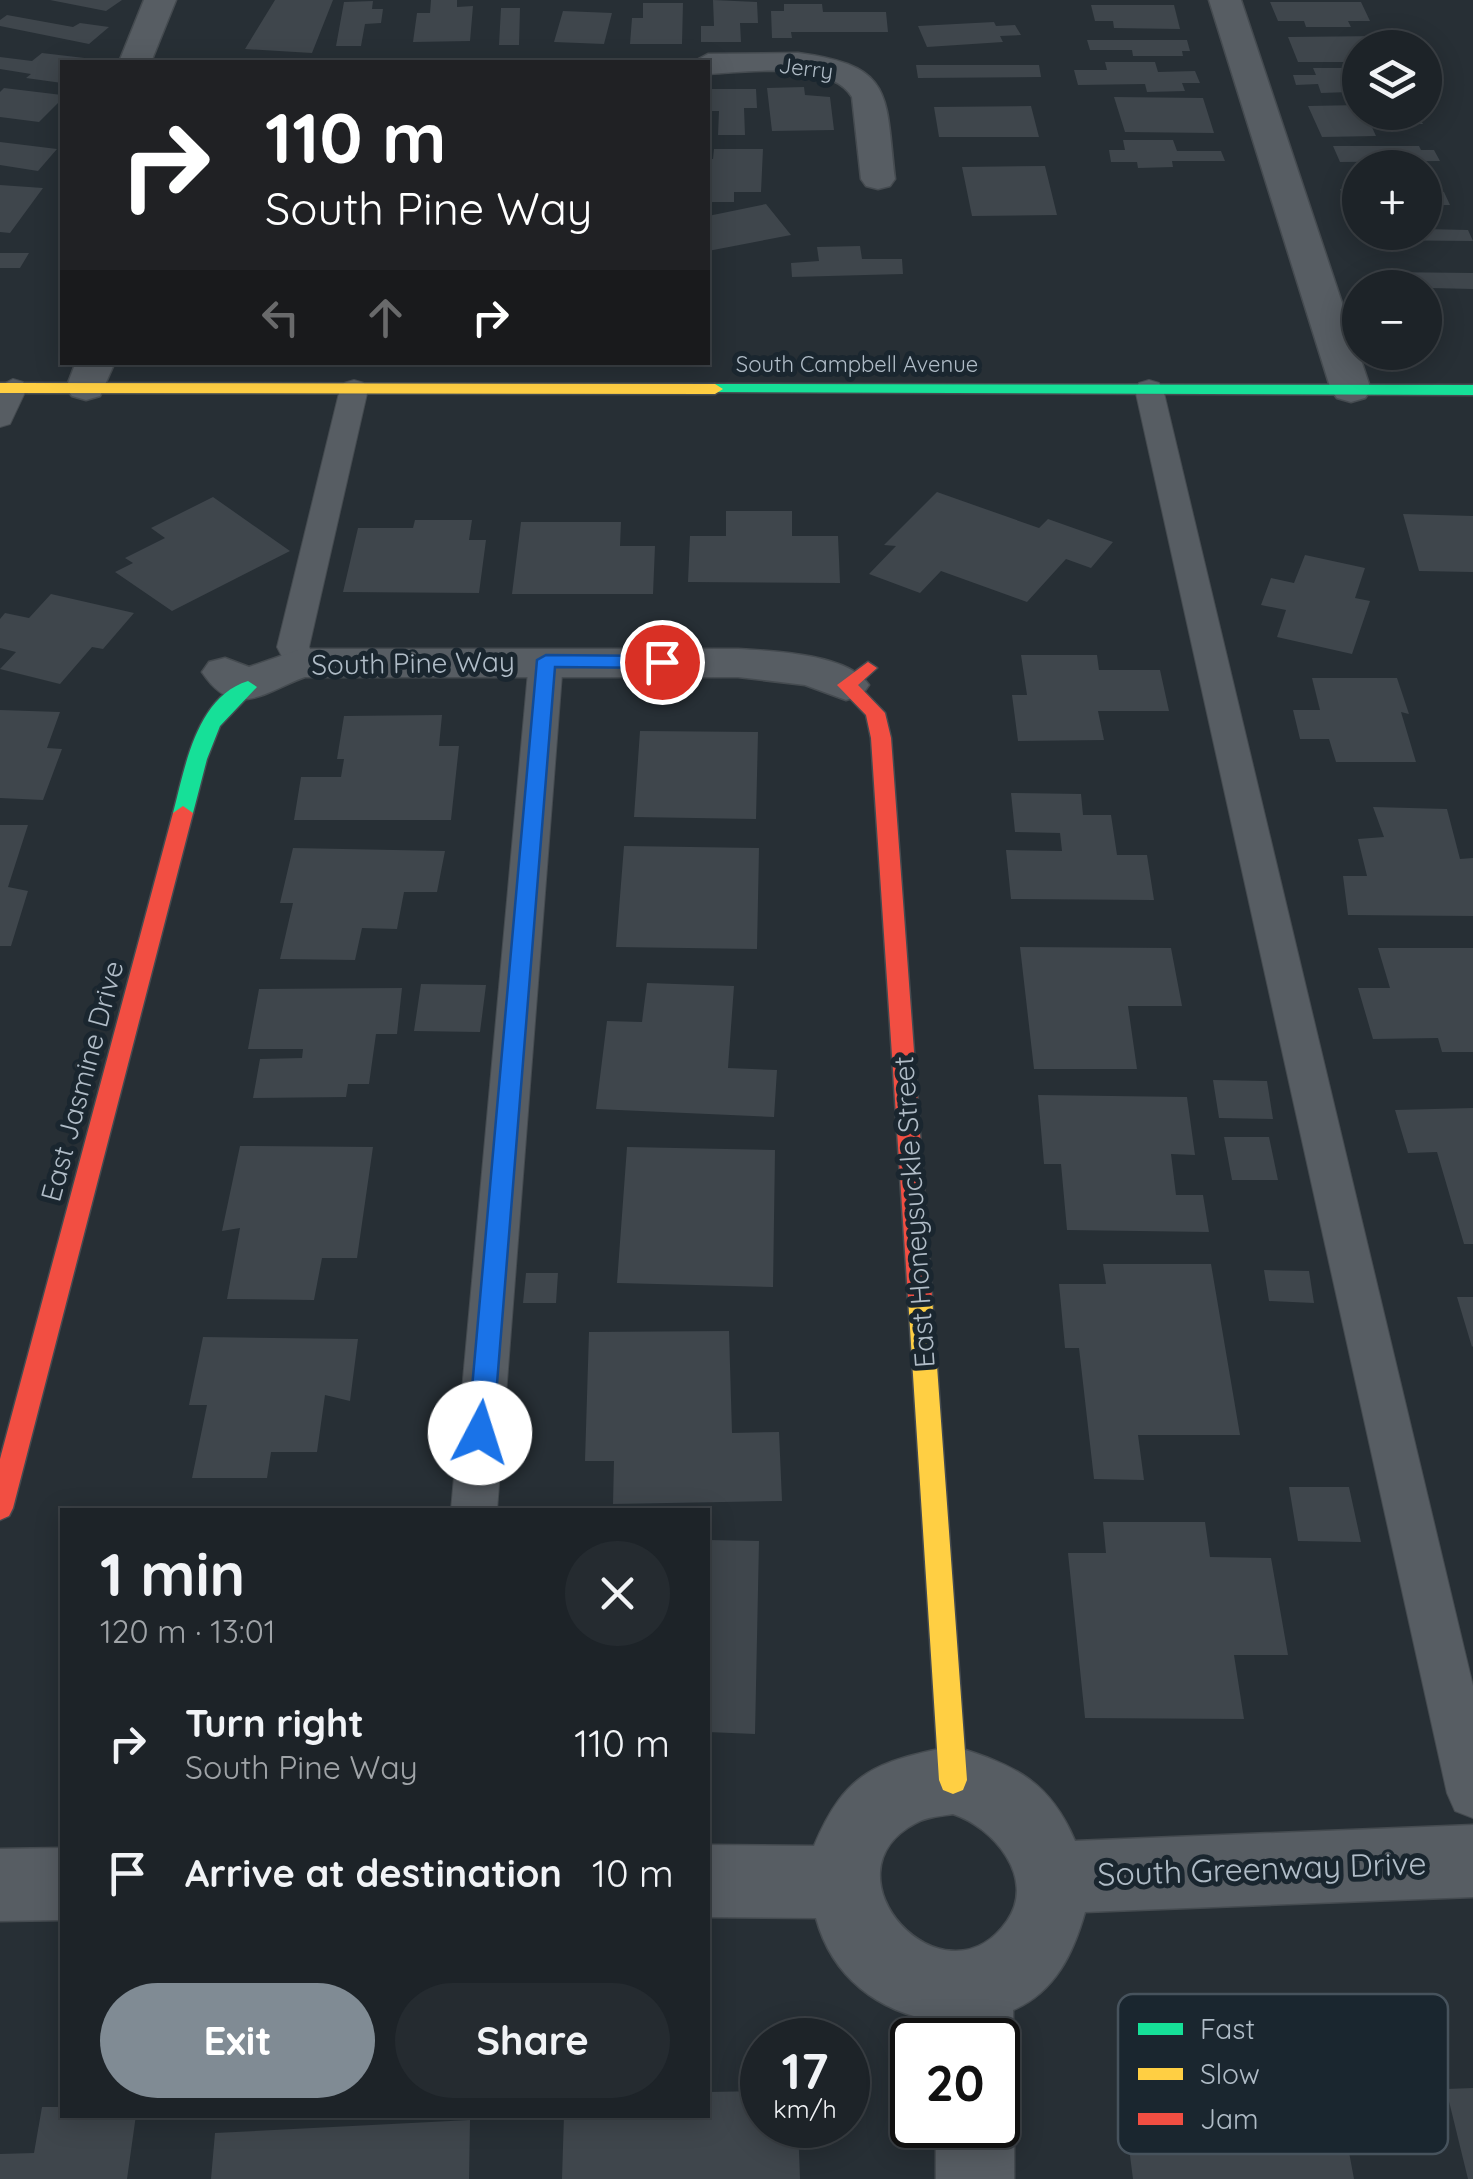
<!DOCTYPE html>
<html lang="en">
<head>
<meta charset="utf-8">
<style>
  :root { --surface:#1d2328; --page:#252b30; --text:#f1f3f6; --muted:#a0a4a8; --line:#3b4045; --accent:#808b94 }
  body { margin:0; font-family:Quicksand,sans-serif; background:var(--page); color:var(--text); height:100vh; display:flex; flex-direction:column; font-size:38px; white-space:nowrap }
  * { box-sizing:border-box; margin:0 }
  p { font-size:32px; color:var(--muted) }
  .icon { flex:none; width:55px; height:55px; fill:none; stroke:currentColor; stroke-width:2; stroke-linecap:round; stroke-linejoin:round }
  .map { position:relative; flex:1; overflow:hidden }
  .sheet { position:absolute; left:60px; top:1508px; width:650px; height:610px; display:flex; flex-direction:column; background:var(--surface); border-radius:0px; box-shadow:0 5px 25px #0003,0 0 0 2px var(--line) }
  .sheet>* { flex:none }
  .guide { position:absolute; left:60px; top:60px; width:650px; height:305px; border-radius:0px; box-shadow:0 5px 25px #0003,0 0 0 2px var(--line); background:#202124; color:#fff; overflow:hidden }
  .fabs { position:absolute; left:1342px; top:30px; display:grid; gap:20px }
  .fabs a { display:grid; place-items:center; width:100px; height:100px; border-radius:50%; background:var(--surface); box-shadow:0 5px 25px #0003,0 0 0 2px var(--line); font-size:50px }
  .speed { position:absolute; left:740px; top:2018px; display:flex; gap:20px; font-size:50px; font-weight:700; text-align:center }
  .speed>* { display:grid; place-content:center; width:130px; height:130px; border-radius:50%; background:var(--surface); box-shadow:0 5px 25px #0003,0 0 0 2px var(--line); line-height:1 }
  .speed small { font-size:25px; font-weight:400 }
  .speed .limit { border:5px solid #111; border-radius:15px; background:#fff; color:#111 }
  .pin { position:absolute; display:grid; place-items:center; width:85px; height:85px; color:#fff; margin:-42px; border:5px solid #fff; border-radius:50%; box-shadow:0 2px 10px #0007 }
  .me { position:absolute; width:110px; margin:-55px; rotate:5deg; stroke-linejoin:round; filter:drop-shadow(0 0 8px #0008) }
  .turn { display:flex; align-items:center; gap:35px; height:210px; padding:0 40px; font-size:45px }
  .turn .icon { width:130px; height:130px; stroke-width:2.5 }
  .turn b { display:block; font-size:70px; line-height:85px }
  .lanes { display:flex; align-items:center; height:95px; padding:0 40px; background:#0003; justify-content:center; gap:50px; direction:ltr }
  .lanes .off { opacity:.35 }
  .round { display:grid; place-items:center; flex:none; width:105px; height:105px; border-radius:52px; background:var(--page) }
  .summary { display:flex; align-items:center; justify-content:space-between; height:170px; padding:0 40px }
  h1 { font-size:60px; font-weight:700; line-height:75px }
  .action { display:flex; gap:20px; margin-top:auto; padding:20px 40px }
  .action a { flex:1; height:115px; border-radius:60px; background:var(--accent); color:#fff; font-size:40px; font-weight:700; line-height:115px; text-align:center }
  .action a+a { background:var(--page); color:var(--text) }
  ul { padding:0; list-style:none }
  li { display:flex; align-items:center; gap:30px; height:130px; padding:0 40px }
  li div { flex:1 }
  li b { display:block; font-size:38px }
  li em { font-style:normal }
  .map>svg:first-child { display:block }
</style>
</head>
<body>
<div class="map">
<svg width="1473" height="2179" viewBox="0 0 1473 2179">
  <rect width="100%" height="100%" fill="#272f35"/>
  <!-- building -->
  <path fill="#3f464c" d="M50 0H122L106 11Z
    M275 0H333L312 53 245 49Z
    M431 0H457V7L473 6 470 41 413 42 417 13H430Z
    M713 0 757 2 758 23H740L741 42H701V26H714Z
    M373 1 372 9H383L381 23 365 24 361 46H336L344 2Z
    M1270 2H1361L1370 21H1348L1351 27H1306L1304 21H1278Z
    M643 3H683L682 44H630L632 18H643Z
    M784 4H822L823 12H886L888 32H791L792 38H772L771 11H784Z
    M1091 5H1174L1180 29 1114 28 1113 21H1095Z
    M501 8H520L519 45H499Z
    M563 11 612 13 604 44 554 42Z
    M7 15 73 27 80 23 109 27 89 44 0 26V20Z
    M994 22 996 26 1015 25 1021 35 1000 36 1003 42 927 47 918 26Z
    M1382 36 1388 48H1360V62H1298L1288 37Z
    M1087 40H1187L1190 51H1182L1183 56H1133L1132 50H1090Z
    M42 53 93 59 62 62V83L26 78 31 74 0 69V57L32 61Z
    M1105 62H1155L1158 72 1195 71 1200 83H1182L1185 91 1147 92 1145 84 1078 85 1074 70H1107Z
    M916 65H1039L1041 77 918 78Z
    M1313 68H1358L1360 84H1346L1350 92 1321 93 1318 84 1296 85 1293 75H1316Z
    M804 87 805 95 830 97 834 130 772 131 767 88Z
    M4 88 62 95V99L39 122 0 117V92Z
    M708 89H756L757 108H744L745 135H718L719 111H708Z
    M1114 97 1203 98 1214 133 1125 132Z
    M1360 105V112L1417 114 1423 124 1371 125 1376 136 1322 137 1308 106Z
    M1031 106 1039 137H939L934 107Z
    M1123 140H1173L1177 151H1221L1225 161H1172L1173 167 1138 168 1137 162H1111L1109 150H1125Z
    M0 142 57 149 38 171 0 165Z
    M1333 146H1419L1421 150H1434L1440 161 1340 162Z
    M714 149H763L761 192H734V202H708V159H713Z
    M1045 166 1057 215 972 216 962 167Z
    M1349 182H1360V216H1351L1340 189 1352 188Z
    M0 185 43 188 10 233 0 232Z
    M1425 192H1444L1450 205H1431L1435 216H1425Z
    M766 204 791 235 708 251V216Z
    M1425 229 1468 230 1473 241 1365 240 1361 232H1425Z
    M860 246 862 259H902L903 274 792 277 791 263 819 261 817 247Z
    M0 253H29L20 268H0Z
    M1382 272 1473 273V289L1387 287Z
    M937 492 1039 528 1048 519 1113 542 1091 568 1066 559 1027 602 941 571 920 593 869 574 896 546 884 545Z
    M213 497 290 551 172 611 115 572 133 563 125 558 165 538 151 528Z
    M726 511H792V536H838L840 583 688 582 690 536H726Z
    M1403 514 1473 516V572L1419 571Z
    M415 520H472L469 540H486L479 593 343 592 358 528H413Z
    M521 522H621L620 546H655L653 594H512Z
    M1305 555 1365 568 1355 598 1370 601 1352 654 1277 637 1286 610 1261 605 1271 578 1294 583Z
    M51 594 134 613 103 649 92 647 60 684 0 669 16 652 0 648V619L5 613 29 618Z
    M1021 655H1097L1099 670H1160L1169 711H1098L1104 740 1018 741 1012 695H1027Z
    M1312 678H1397L1409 714 1401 712 1416 762H1336L1329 739H1300L1293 710H1320Z
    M0 710 60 712 47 748 62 749 43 800 0 798Z
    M442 715 439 746H459L451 820H294L301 777H341L344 759H337L344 716Z
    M640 731 758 732 756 819 634 817Z
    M1011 793 1081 794 1083 815H1111L1117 855H1147L1154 900 1011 899 1006 850 1062 851 1060 833 1015 832Z
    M1373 807 1447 809 1460 859 1473 858V916L1348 915 1343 876H1367L1358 839 1384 837Z
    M0 825H28L8 887 28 891 11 946H0Z
    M624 846 759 848 757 949 616 947Z
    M293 848 445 851 437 892H404L397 929 362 928 355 960 280 959 293 903H280Z
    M1020 947 1171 948 1182 1006H1128L1137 1069H1034Z
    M1378 948H1473V1052H1442L1438 1038 1373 1039 1358 988H1390Z
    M647 983 734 986 728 1068 777 1070 774 1117 596 1109 607 1021 642 1022Z
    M421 984 486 985 480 1032 414 1031Z
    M402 988 397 1034H376L369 1084H348L346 1097 253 1098 260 1059 302 1058 303 1049H248L259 989Z
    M1213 1080 1267 1081 1273 1119 1219 1118Z
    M1038 1095 1187 1097 1195 1155 1171 1154 1176 1195H1203L1209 1232 1067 1230 1061 1164H1044Z
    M1473 1108V1244H1464L1437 1152 1408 1153 1395 1110Z
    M1224 1137H1269L1278 1180H1232Z
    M240 1146 373 1147 357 1258H322L314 1300 227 1299 240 1228 222 1231Z
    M627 1147 775 1150 773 1287 617 1283Z
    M1103 1264H1211L1240 1435H1138L1144 1480 1094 1479 1079 1348H1065L1059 1284H1106Z
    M1264 1270 1309 1271 1314 1303 1269 1301Z
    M526 1273H558L556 1303H523Z
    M1457 1297H1473V1346L1472 1347Z
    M729 1331 732 1433 779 1432 782 1501 613 1504 614 1461H585L589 1332Z
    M203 1337 358 1339 350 1401 325 1395 317 1452H271L267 1478H192L207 1405H189Z
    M1289 1487H1349L1361 1542 1298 1541Z
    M1103 1522H1205L1210 1557 1271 1558 1288 1655H1234L1244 1719 1085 1718 1068 1553H1106Z
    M708 1540 759 1541 755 1734 708 1732Z
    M1213 2076 1218 2099 1339 2098 1354 2179H1133L1120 2077Z
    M1473 2088V2179H1468L1446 2089Z
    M762 2091V2125H798L800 2179H562L564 2115H708V2092Z
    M42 2107H62V2115H136L127 2179H0V2154L34 2153Z
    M470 2120 469 2179H211L215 2133Z"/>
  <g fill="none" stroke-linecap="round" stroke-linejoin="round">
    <defs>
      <path id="lane" d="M13 379 23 382 27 388 10 424 0 427V386Z
        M354 380 364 383 368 389 309 647 318 663 313 670 301 673 289 670 277 647 340 389 344 383Z
        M1149 380 1159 383 1163 389 1473 1686V1818L1455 1811 1447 1793 1135 389 1139 383Z
        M546 651 558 654 563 661 497 1510H451L529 661 534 654Z"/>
      <path id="street" d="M144 0H176L151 62H119Z
        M1209 0H1241L1371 390 1365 398 1351 402 1337 398 1331 390Z
        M798 53C895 66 885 94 895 179L890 186 878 189 866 186 861 179 852 97C830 60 746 72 708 74V62H693L708 54Z
        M76 362H115L100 396 86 400 72 396 66 388Z
        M301 649H738C773 651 849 654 869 685L862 695 846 700 805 685 738 677H305C265 691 235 722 202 672L209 662 225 658 249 667Z
        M953 1746C1014 1765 1049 1780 1075 1841L1473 1825V1897L1085 1912C1073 1954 1055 1992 1013 2010V2040L998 2069V2040H937V2021C878 2012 832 1977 816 1918L708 1917V1845L814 1846C846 1770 877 1762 953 1746ZM953 1814C993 1827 1037 1878 1007 1921 944 2011 818 1874 916 1823 926 1817 941 1816 953 1814Z
        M62 1848V1920L0 1921V1849Z
        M998 2095 1002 2098 1014 2125V2179H936V2125H998Z"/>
      <path id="fast" d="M715 384 1473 385V395L709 392V386Z
        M248 681 257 687 220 726 207 759 193 813 183 820 176 818 173 813C185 768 196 697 248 681Z"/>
      <path id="slow" d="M0 383 715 384 723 389 715 394 0 393Z
        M920 1287 929 1290 932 1297 967 1780 963 1790 953 1794 943 1790 939 1780 908 1297 911 1290Z"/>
      <path id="jam" d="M868 662 877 668 858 685 885 713 891 738 932 1297 929 1304 920 1307 911 1304 908 1297 871 738 866 715 837 685Z
        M183 806 193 813 13 1508 9 1516 0 1520V1459L173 813Z"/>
    </defs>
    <!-- lane casing -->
    <use href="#lane" stroke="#454b50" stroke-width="2"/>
    <!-- street casing -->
    <use href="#street" stroke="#454b50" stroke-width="3"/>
    <!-- fast casing -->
    <use href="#fast" stroke="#454b50" stroke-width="3"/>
    <!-- slow casing -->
    <use href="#slow" stroke="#454b50" stroke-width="3"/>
    <!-- jam casing -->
    <use href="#jam" stroke="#454b50" stroke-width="3"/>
    <!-- lane -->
    <use href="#lane" fill="#575d63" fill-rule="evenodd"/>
    <!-- street -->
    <use href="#street" fill="#575d63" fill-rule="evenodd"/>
    <!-- fast -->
    <use href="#fast" fill="#16e098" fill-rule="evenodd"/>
    <!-- slow -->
    <use href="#slow" fill="#ffcf43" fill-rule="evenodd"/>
    <!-- jam -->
    <use href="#jam" fill="#f24e42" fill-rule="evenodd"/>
  </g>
  <!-- route -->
  <path fill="#1a73e8" stroke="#114b97" stroke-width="2.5" d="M546 655 662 656 671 662 662 668 555 667 493 1433 490 1441 480 1444 471 1441 468 1433 537 660Z"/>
  <g text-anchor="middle" stroke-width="10" stroke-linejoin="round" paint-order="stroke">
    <!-- far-street labels -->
    <g font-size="22" fill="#b0bcc7" stroke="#1a262f">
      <text transform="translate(806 68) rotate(7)" y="8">Jerry</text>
      <text x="857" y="372">South Campbell Avenue</text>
    </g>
    <!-- street labels -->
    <g font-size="28" fill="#b0bcc7" stroke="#1a262f">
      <text transform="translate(413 663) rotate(-1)" y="10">South Pine Way</text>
      <text transform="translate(82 1081) rotate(-75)" y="10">East Jasmine Drive</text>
      <text transform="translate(914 1212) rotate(-94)" y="10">East Honeysuckle Street</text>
    </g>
    <!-- near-street labels -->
    <g font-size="32" fill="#b0bcc7" stroke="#1a262f">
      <text transform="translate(1262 1869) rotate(-2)" y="11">South Greenway Drive</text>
    </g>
  </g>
  <!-- legend -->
  <rect x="1118" y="1994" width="330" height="160" rx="15" fill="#1a262f" stroke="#47535d" stroke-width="2.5"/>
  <rect x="1138" y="2023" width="45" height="12" fill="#16e098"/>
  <rect x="1138" y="2068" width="45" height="12" fill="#ffcf43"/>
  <rect x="1138" y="2113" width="45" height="12" fill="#f24e42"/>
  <g font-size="28" fill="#b0bcc7">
    <text x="1200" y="2039">Fast</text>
    <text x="1200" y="2084">Slow</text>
    <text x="1200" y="2129">Jam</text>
  </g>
</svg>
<div class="fabs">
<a><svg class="icon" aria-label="layers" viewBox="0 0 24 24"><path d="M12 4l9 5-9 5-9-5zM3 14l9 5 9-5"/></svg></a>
<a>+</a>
<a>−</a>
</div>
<div class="speed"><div>17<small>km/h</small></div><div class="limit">20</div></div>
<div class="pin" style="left:662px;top:662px;background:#d93025"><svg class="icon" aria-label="arrive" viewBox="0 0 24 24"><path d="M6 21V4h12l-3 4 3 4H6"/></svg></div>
<svg class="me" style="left:480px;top:1433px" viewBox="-20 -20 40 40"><circle r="19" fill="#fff"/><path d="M0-13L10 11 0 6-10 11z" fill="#1a73e8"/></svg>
<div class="guide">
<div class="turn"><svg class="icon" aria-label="right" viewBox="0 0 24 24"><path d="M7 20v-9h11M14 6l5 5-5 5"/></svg><div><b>110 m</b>South Pine Way</div></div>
<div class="lanes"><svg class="icon off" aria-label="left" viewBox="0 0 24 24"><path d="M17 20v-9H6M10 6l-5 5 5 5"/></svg><svg class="icon off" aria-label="ahead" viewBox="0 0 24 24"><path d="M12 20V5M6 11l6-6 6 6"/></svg><svg class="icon" aria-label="right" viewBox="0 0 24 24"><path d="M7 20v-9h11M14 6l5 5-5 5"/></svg></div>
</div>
<section class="sheet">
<div class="summary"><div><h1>1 min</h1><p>120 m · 13:01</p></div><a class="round"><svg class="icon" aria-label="close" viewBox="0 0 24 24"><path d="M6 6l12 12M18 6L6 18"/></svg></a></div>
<ul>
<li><svg class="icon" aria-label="right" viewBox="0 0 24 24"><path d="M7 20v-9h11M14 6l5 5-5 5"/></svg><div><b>Turn right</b><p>South Pine Way</p></div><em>110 m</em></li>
<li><svg class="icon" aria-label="arrive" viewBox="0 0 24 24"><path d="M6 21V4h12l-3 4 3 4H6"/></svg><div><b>Arrive at destination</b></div><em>10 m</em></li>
</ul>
<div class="action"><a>Exit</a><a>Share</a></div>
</section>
</div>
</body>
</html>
